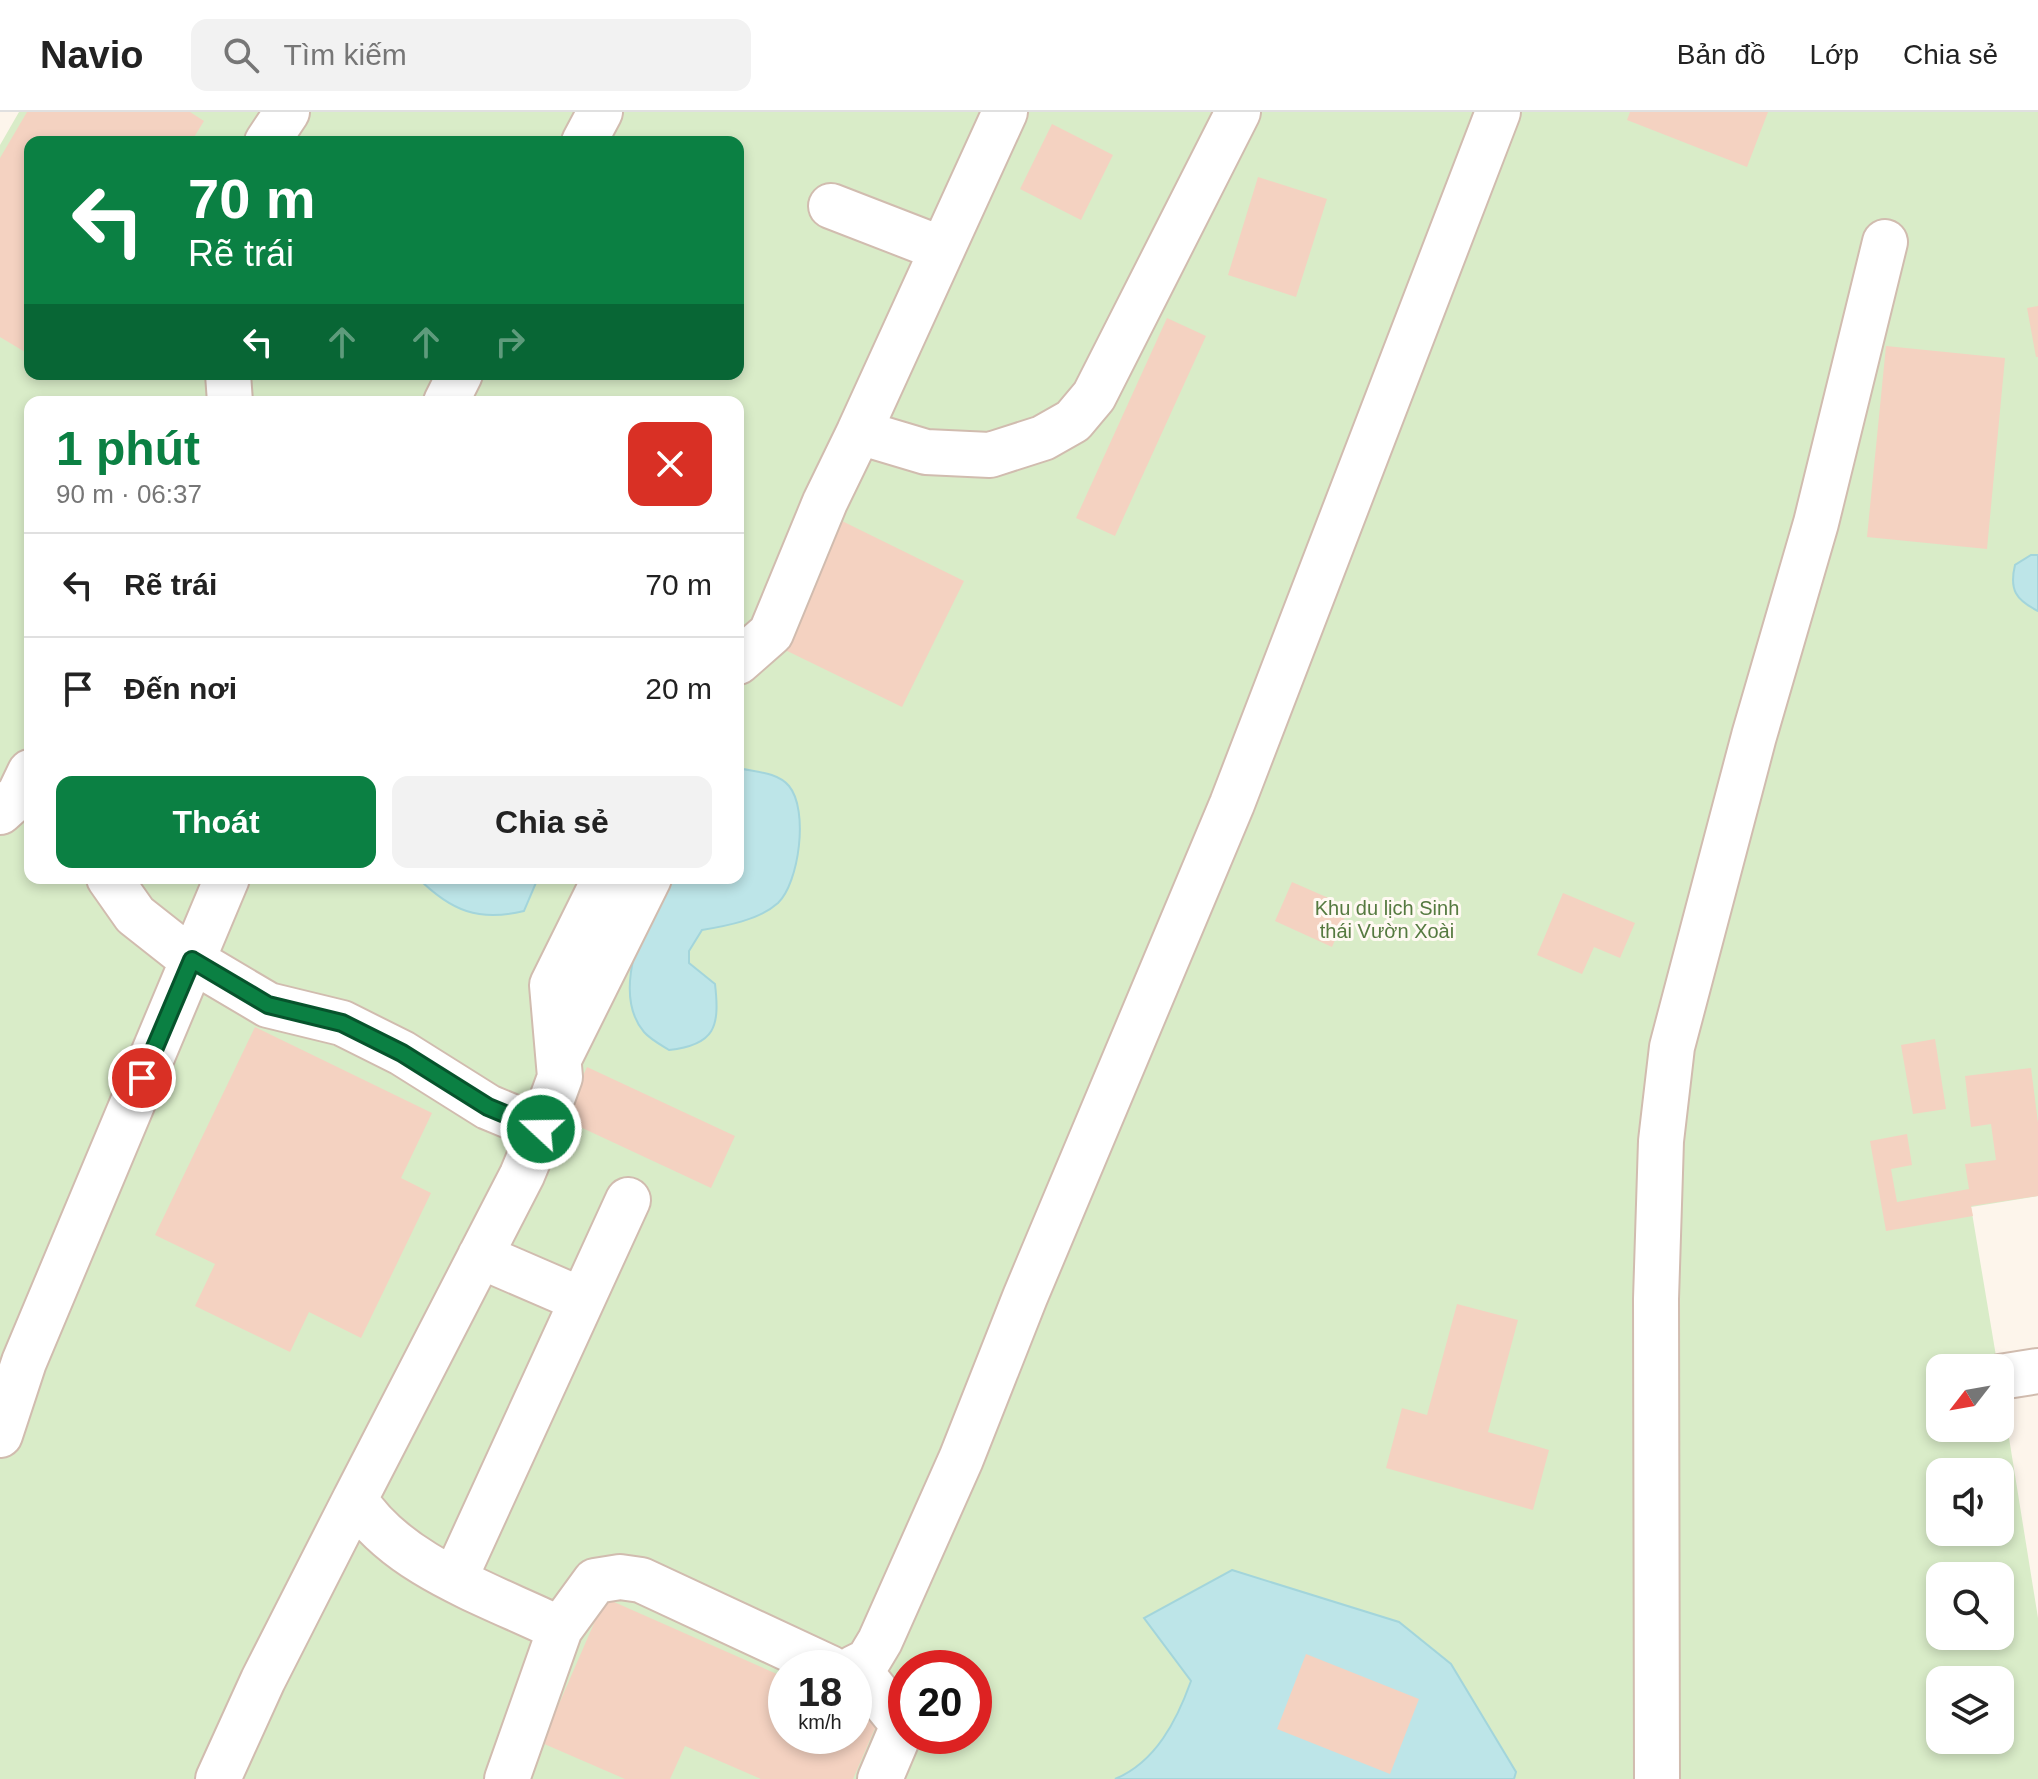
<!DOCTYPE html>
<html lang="vi">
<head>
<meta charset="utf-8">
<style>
  :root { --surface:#fff; --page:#f2f2f2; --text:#222; --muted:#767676; --line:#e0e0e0; --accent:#0b8043 }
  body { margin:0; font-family:Arial,sans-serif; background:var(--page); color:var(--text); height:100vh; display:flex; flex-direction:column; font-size:30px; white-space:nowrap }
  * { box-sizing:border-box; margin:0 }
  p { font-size:26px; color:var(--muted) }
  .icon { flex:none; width:44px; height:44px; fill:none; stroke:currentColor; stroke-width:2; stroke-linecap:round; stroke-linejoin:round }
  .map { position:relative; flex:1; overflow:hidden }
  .drawer { position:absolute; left:24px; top:284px; width:720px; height:488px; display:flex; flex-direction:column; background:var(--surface); border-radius:16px; box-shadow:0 4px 12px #0003 }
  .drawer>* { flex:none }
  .top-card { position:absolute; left:24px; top:24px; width:720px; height:244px; border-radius:16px; box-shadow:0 4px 12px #0003; background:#0b8043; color:#fff; overflow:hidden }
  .needle { width:52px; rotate:239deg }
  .tools { position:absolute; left:1926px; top:1242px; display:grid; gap:16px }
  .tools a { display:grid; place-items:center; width:88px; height:88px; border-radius:16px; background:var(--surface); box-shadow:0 4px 12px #0003; font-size:40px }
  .speed { position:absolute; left:768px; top:1538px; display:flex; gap:16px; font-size:40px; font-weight:700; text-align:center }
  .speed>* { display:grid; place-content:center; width:104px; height:104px; border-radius:50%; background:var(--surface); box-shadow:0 4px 12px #0003; line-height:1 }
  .speed small { font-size:20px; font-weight:400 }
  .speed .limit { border:12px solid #d22; background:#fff; color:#111 }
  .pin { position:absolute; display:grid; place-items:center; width:68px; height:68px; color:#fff; margin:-34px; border:4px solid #fff; border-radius:50%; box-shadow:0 2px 8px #0007 }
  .me { position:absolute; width:88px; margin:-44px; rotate:291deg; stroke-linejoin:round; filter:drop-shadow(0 0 6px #0008) }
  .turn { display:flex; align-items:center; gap:28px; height:168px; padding:0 32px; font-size:36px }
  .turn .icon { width:104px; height:104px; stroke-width:2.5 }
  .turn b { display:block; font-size:56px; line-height:68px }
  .lanes { display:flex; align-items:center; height:76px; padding:0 32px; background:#0003; justify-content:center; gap:40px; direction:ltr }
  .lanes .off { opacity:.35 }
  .round { display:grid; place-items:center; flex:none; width:84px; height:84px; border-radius:16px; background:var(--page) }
  .summary { display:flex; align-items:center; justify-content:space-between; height:136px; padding:0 32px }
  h1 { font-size:48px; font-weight:700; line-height:60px; color:var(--accent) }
  .action { display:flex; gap:16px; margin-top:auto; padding:16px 32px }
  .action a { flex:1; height:92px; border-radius:16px; background:var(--accent); color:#fff; font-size:32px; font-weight:700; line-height:92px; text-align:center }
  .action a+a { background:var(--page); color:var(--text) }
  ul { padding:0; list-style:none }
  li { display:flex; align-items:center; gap:24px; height:104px; padding:0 32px; border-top:2px solid var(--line) }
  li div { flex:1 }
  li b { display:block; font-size:30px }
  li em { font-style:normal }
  header { display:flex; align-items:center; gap:48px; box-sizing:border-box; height:112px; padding:0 40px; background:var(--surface); border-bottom:2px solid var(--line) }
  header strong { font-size:38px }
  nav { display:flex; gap:44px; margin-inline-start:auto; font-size:28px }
  .search { width:560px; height:72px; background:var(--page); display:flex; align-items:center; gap:20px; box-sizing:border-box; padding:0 28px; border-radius:16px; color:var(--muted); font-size:30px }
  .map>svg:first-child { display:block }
</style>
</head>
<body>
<header>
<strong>Navio</strong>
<div class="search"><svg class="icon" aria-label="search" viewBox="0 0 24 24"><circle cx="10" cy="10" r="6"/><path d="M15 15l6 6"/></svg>Tìm kiếm</div>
<nav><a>Bản đồ</a><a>Lớp</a><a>Chia sẻ</a></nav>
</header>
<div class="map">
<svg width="2038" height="1667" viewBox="0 0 2038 1667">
  <rect width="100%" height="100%" fill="#fdf5eb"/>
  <!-- green -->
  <path fill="#d9ecc8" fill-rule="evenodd" d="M19 0H2038V1084L1971 1095 1998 1256H1940V1316H2000V1270L2038 1506V1667H0V33ZM30 30H738V262H30ZM30 290H738V766H30ZM1940 1360H2000V1420H1940ZM1940 1464H2000V1524H1940ZM786 1556H854V1624H786ZM906 1556H974V1624H906ZM1940 1568H2000V1628H1940Z"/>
  <!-- water -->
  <path fill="#bde5e8" stroke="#a3d5db" stroke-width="2" d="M2031 443H2038V499C2016 488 2009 478 2015 453Z
    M743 657C758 660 778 661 789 674 809 698 799 771 778 791 759 808 726 814 702 818L689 839V851L715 872C720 915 715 933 669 938 661 933 650 927 644 920 610 880 645 806 665 766H738V659Z
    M418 766H538L524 799C479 810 451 799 418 766Z
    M1232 1458 1399 1510 1451 1552 1516 1660 1514 1667H1115C1156 1650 1177 1608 1191 1569L1144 1506Z"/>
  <!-- building -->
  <path fill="#f4d2c1" d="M27 0H190L204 9 191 30H30V243L0 225V46Z
    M1630 0H1768L1747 55 1627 8Z
    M1052 12 1113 43 1081 108 1020 77Z
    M1258 65 1327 87 1296 185 1228 163Z
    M2038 194V245H2036L2027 196Z
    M1167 206 1206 224 1115 424 1076 406Z
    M1886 234 2005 246 1987 437 1867 425Z
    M840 408 964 469 902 595 779 535Z
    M1292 770 1349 795 1332 835 1275 809Z
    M1563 781 1635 811 1620 846 1594 835 1582 862 1537 843Z
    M255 915 432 1001 401 1066 431 1081 361 1226 309 1200 290 1240 195 1194 215 1152 155 1123Z
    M1935 927 1946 997 1913 1002 1901 933Z
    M587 955 735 1024 711 1076 563 1007Z
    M2031 956 2038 1011V1084L1971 1094 1973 1104 1886 1119 1870 1029 1907 1022 1912 1053 1891 1057 1897 1090 1969 1077 1965 1052 1996 1048 1991 1012 1971 1015 1965 964Z
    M1457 1192 1518 1208 1488 1320 1549 1338 1533 1398 1386 1356 1402 1296 1427 1303Z
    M605 1486 786 1566V1624H854V1596L879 1607 853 1667H761L685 1634 670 1667H625L542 1631Z
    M1306 1542 1419 1587 1390 1662 1277 1617Z"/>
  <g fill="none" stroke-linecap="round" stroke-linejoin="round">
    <defs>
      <path id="minor" d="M267 30 287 0
        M584 30 600 0
        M831 94 942 137
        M228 262 230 290
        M446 290 460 262
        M859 320 1005 0
        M738 550 771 521 825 390 859 320 926 340 990 343 1043 326 1073 309 1094 284 1238 0
        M0 700 19 683 30 660
        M109 766 135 803 192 848 268 893 342 911 402 941 488 995 541 1017 522 1063 355 1387C397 1454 491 1483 560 1517
        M559 947 649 766
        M541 1017 560 965 552 873 605 766
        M480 1144 582 1188
        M2000 1265 2038 1259
        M0 1323 24 1250 227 766
        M455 1466 628 1088
        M854 1556 868 1549 880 1529 961 1347 1025 1185 1232 692 1498 0
        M857 1556 903 1613 880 1667
        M218 1667 263 1568 355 1387
        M507 1667 560 1517 595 1469 620 1465 641 1468 830 1556
        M1657 1667 1656 1187 1661 1029 1672 935 1754 624 1816 411 1885 130"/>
    </defs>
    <!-- minor casing -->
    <use href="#minor" stroke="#d1bcaf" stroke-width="48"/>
    <!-- minor -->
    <use href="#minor" stroke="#fff" stroke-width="44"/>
  </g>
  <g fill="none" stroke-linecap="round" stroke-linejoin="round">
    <defs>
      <path id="route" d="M142 966 192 848 268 893 342 911 402 941 488 995 541 1017"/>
    </defs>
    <!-- route casing -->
    <use href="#route" stroke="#07532c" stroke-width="20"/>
    <!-- route -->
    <use href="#route" stroke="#0b8043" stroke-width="14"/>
  </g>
  <g text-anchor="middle" stroke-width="6" stroke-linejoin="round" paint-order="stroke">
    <!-- park labels -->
    <g font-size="20" fill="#557a40" stroke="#fff9f2">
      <text x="1387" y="803">Khu du lịch Sinh<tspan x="1387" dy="23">thái Vườn Xoài</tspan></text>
    </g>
  </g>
</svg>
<div class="tools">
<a><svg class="needle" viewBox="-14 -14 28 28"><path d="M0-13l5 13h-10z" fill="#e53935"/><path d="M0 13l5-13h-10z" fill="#767676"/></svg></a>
<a><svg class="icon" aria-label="sound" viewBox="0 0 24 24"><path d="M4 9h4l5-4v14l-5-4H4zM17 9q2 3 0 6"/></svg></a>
<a><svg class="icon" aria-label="search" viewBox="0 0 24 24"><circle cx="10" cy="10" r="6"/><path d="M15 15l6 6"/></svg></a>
<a><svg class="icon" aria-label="layers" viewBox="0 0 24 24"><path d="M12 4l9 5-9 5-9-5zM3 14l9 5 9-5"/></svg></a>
</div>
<div class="speed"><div>18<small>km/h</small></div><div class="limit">20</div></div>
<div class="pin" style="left:142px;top:966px;background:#d93025"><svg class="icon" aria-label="arrive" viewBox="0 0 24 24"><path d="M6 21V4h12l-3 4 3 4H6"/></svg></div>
<svg class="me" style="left:541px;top:1017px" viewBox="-20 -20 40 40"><circle r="17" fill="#0b8043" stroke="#fff" stroke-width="3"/><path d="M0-11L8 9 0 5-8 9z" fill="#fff"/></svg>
<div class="top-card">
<div class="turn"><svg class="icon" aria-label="left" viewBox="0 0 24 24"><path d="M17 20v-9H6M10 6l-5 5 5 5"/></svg><div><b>70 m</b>Rẽ trái</div></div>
<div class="lanes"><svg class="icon" aria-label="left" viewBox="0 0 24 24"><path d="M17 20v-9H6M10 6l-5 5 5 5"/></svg><svg class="icon off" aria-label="ahead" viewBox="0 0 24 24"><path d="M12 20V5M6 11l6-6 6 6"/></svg><svg class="icon off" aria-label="ahead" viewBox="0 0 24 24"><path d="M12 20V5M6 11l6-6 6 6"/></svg><svg class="icon off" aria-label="right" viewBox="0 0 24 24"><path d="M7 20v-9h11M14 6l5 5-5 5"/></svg></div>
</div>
<section class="drawer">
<div class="summary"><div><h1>1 phút</h1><p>90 m · 06:37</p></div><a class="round" style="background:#d93025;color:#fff"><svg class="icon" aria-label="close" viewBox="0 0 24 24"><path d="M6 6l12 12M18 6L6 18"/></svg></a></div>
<ul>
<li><svg class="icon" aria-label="left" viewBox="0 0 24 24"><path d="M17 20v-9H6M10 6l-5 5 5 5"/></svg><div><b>Rẽ trái</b></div><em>70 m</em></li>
<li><svg class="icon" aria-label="arrive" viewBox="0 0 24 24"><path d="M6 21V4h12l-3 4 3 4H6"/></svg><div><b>Đến nơi</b></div><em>20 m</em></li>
</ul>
<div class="action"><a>Thoát</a><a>Chia sẻ</a></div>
</section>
</div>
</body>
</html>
